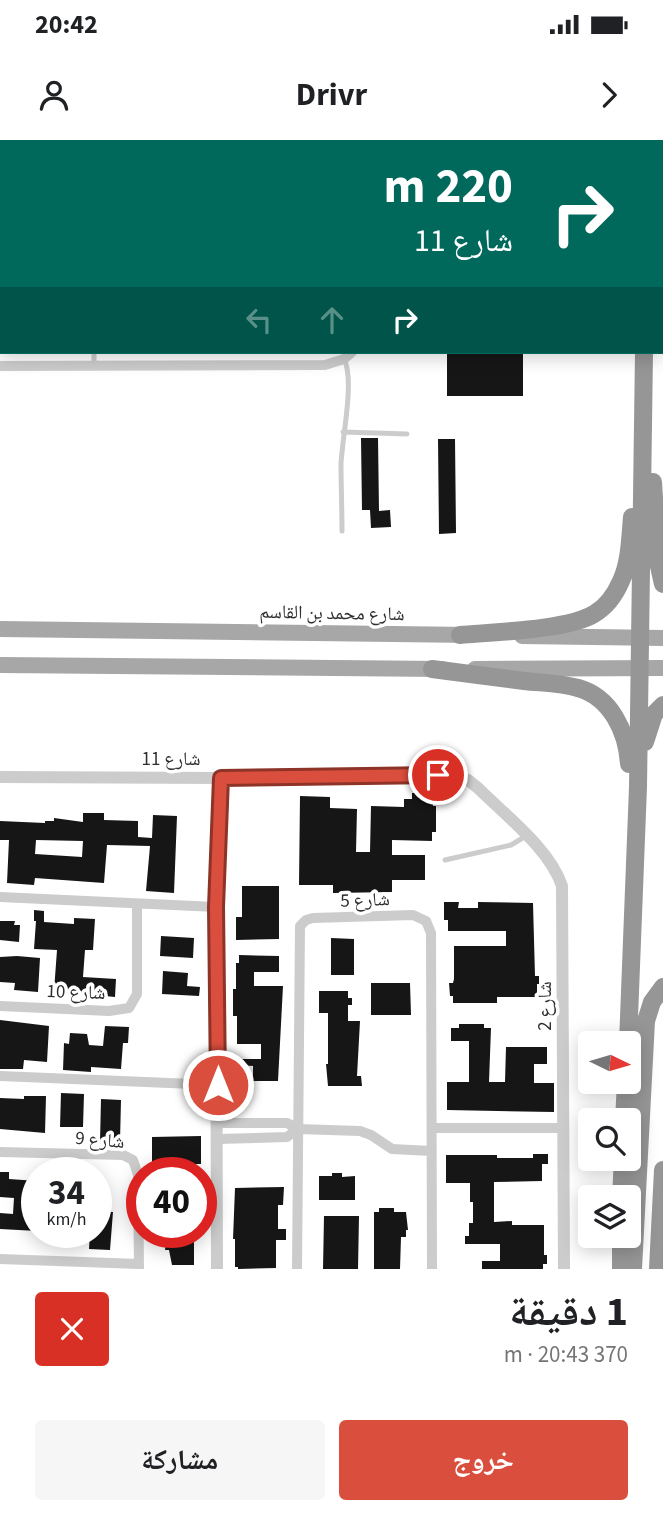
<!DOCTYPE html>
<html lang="ar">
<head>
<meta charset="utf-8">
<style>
  :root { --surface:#fff; --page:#f6f6f6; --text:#202124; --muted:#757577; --accent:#da4e3d }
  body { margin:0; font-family:"Source Sans 3","Noto Naskh Arabic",sans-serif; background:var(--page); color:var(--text); direction:rtl; height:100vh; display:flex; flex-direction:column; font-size:26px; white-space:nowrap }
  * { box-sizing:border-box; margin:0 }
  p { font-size:23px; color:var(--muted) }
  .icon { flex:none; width:38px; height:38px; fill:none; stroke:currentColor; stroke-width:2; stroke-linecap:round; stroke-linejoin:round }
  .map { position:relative; height:1129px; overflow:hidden; direction:ltr }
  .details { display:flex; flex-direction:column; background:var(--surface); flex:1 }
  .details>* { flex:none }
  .hud { position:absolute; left:0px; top:0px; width:663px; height:214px; box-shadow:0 4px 18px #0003; direction:rtl; background:#00695c; color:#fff; overflow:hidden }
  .needle { width:46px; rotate:95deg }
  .fabs { position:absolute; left:578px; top:891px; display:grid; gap:14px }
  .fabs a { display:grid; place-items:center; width:63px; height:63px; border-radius:7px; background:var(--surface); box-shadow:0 4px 18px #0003; font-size:35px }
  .speed { position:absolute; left:21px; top:1017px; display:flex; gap:14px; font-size:35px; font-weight:700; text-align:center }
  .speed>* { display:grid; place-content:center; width:91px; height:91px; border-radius:50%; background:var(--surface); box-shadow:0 4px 18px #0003; line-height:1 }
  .speed small { font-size:18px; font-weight:400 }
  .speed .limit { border:10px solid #d22; background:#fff; color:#111 }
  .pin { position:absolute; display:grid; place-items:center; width:60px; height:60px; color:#fff; margin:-30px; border:4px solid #fff; border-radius:50%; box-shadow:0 2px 7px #0007 }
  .me { position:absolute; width:77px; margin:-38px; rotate:0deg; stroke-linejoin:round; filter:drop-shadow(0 0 5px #0008) }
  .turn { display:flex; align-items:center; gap:24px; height:147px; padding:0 35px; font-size:32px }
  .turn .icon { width:91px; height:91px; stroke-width:2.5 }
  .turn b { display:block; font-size:49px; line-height:60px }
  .lanes { display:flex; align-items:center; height:66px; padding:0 35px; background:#0003; justify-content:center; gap:35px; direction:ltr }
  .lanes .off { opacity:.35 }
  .round { display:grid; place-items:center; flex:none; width:74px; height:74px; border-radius:7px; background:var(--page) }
  .headline { display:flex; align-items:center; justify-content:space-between; height:119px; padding:0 35px }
  h1 { font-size:42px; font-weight:700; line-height:52px }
  .primary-button { display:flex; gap:14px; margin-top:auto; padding:14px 35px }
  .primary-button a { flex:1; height:80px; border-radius:7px; background:var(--accent); color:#fff; font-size:28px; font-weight:700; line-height:80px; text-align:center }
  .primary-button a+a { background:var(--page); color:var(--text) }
  .status { display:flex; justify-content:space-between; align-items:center; height:49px; padding:0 35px; background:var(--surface); direction:ltr }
  .status svg { height:19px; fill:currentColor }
  header { display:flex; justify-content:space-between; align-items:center; height:91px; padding:0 35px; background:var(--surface); font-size:32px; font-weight:700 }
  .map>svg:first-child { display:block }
</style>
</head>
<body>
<div class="status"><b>20:42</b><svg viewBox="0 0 49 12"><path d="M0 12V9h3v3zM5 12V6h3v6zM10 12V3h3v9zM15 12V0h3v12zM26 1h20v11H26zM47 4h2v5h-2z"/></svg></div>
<header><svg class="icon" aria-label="forward" viewBox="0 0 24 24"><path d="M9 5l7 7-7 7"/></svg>Drivr<svg class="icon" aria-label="person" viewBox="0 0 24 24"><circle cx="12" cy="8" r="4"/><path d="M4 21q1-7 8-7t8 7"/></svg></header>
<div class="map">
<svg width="663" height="1129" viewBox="0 0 663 1129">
  <rect width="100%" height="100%" fill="#fff"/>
  <!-- building -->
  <path fill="#161616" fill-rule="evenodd" d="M447 212H523V256H447Z
    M361 298H378L379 371 390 370 391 387 371 388 370 370H362Z
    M438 299H455L456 393 439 394Z
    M412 653H427V659H433V666H436V692H432V701L392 700V715H425V740H392V752L333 753V745H299L300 656 330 657V668L357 669 356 712H370L371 666 404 667V659H412Z
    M83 673H104V680L138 681V697L152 698 153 675 177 676 174 753 146 751 150 706 107 705 104 743 35 738 34 745 7 743 9 700H0V681L45 683V681H54V678L83 682ZM36 700 83 701 82 717 35 714Z
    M242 746H279V799L236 800V777H242Z
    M444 762H459L458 768H478V762L533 763 535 836H539V844H537V857H497V863H453V856H450L449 843H453L454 839V806H506V791H448V780H444Z
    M34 770 44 771V782L74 784V778L95 779 93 810H85L83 837 116 839 115 857 54 851 57 810 34 809 36 781H34Z
    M0 781H15L14 785H20L19 802 0 800Z
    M161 796 194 798 193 818 160 816Z
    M331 798 354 799V835H331Z
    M239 815 279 816V832H254V846H283L278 941H253V926L237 925V919H261V904H237V876H233V849H236V823H239Z
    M17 816 40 818 38 852 14 850 15 843 0 842V817Z
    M163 831 188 833 187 846 200 847 199 856 162 854Z
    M371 843H410L411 875H371Z
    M319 851H348V858H352V865H348V881H360L357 936H361L362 946H328L326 924H328V873H319Z
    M0 880 49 886 47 922 24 920 23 929H0Z
    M459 884H484V888H491L489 942H505L506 907H547V924H534V943H554V972L447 970V942H469V901H451V888H459Z
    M105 886 129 887 128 903H123L121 929 91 927V932L63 930 64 903 69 904 70 893 87 894 89 905 103 906Z
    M61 953 84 954 83 987H60Z
    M24 956H46L45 993 0 989V958L24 959Z
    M101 959 121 960 120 1002H100Z
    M201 996V1024H196V1032H152V997Z
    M533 1014H548V1024H542V1041L494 1042V1082L512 1081V1085H544V1115H547V1124H543V1129H482V1121H500V1104H465V1096H469V1083H473V1062H470V1043H446V1015H497V1018H533Z
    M0 1032H9V1039L37 1041V1091L0 1089V1073L13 1074 14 1058 0 1057Z
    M332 1033H342V1037L355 1036V1060H319V1036H332Z
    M284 1047 283 1065H278V1089H286V1100H276V1128L238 1129V1127H235V1099H233L235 1048Z
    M379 1068H394V1072H406L408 1090H406V1097H401L400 1129H374V1072H379Z
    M96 1071 113 1072 110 1110 89 1109 90 1092H96Z
    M324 1076H359L358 1129H323Z
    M183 1092H194V1125H172L169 1110H165L166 1101H183Z"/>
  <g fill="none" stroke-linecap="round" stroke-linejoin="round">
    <!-- service -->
    <path stroke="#ccc" stroke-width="5" d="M94 212V226
      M343 292 407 294
      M342 391C342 368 341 346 341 324 342 298 355 240 344 219
      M445 720 511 705 526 696"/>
    <!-- minor -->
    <path stroke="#ccc" stroke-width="10" d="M90 0V2
      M454 2V0
      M0 226 325 225 344 219 352 212
      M0 757 216 767
      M0 866 109 871 129 868 137 854V764
      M0 936 218 945
      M217 983H287L298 989 360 991 371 995 392 1009 431 1011
      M432 988H564
      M218 999 287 997 298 989
      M0 1012 123 1015 133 1020 138 1035 139 1129
      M0 1119 139 1124
      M297 1129 300 786 306 780 313 778 413 775 426 781 431 793 432 1129"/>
    <!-- tertiary -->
    <path stroke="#ccc" stroke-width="12" d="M276 2V0
      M0 43H2
      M0 637 221 638 438 635 468 640 478 648C505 675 550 709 562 746L564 1129
      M217 1129 216 767 221 638"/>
    <!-- primary -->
    <path stroke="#a7a7a7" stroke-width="16" d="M0 489 472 495
      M522 496 663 498
      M0 525 442 529
      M475 529 663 528"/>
    <!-- motorway -->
    <path stroke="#969696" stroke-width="18" d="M642 0V2
      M653 342 658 422 663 444
      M460 495C493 492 568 490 594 474 606 467 615 455 621 441 630 422 630 398 632 377
      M432 529C463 533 493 537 524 541 542 543 561 543 578 548 611 557 627 592 629 624
      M645 602 654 574 663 565
      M628 903 638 647 644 212
      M624 980 626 942
      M621 1057 623 1018
      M621 1096V1129
      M633 1129 646 881 652 862 663 847
      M658 1129 663 1030"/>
  </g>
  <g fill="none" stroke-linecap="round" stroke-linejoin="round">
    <defs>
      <path id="route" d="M218 945 216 767 221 638 438 635"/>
    </defs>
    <!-- route casing -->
    <use href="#route" stroke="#8e3328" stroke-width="18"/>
    <!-- route -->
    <use href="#route" stroke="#da4e3d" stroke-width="12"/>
  </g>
  <g text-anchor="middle" stroke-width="7" stroke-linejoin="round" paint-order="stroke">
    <!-- street labels -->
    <g font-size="19" fill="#2f2f2f" stroke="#fff">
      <text transform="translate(332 472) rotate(1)" y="7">شارع محمد بن القاسم</text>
      <text x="171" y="625">شارع 11</text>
      <text transform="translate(365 759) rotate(-2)" y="7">شارع 5</text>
      <text transform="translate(76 851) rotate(2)" y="7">شارع 10</text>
      <text transform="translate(544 866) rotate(-90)" y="7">شارع 2</text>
      <text transform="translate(100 999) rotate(5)" y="7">شارع 9</text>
    </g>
  </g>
</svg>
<div class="fabs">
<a><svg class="needle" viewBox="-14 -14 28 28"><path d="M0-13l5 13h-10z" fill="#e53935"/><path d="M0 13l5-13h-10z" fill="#757577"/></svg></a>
<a><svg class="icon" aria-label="search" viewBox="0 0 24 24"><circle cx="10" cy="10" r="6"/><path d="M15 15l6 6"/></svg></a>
<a><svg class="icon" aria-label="layers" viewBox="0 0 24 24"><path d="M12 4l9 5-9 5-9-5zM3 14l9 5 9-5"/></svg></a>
</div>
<div class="speed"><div>34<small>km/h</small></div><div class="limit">40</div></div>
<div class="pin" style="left:438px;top:635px;background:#d93025"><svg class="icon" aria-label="arrive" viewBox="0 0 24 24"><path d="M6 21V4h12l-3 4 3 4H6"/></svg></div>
<svg class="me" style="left:218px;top:945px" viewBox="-20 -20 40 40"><circle r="17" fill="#da4e3d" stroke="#fff" stroke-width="3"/><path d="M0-11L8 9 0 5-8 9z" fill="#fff"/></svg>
<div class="hud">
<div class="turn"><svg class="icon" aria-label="right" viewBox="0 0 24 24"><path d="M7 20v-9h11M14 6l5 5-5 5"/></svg><div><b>220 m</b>شارع 11</div></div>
<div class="lanes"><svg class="icon off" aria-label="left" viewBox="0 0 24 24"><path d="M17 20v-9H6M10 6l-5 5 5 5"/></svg><svg class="icon off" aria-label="ahead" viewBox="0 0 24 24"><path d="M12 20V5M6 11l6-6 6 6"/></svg><svg class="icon" aria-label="right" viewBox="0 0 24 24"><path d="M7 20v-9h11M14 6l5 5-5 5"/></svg></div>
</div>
</div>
<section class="details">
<div class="headline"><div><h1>1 دقيقة</h1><p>370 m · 20:43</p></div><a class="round" style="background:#d93025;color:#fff"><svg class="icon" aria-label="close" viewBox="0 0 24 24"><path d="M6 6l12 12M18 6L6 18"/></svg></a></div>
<div class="primary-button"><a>خروج</a><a>مشاركة</a></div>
</section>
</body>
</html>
